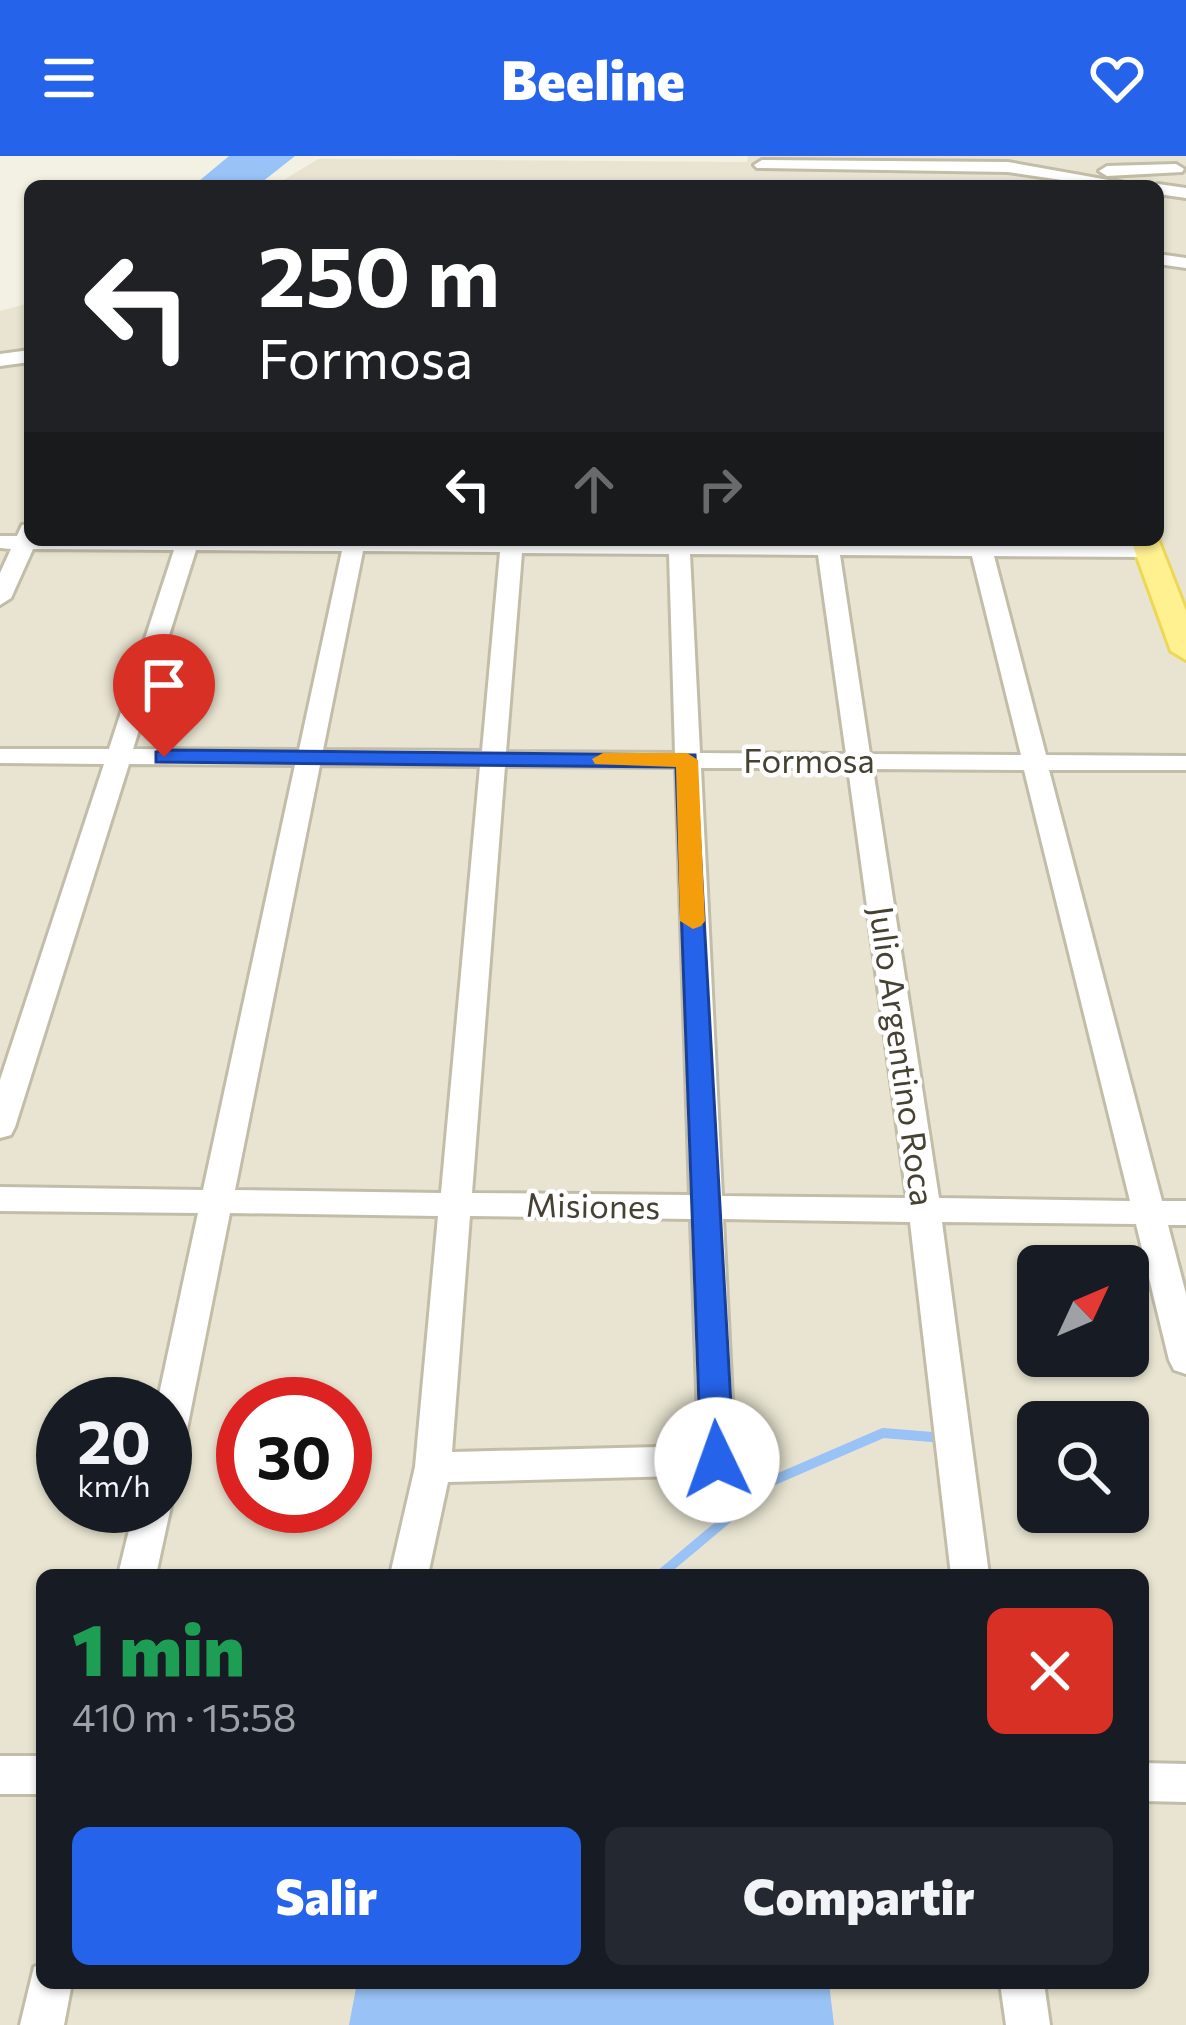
<!DOCTYPE html>
<html lang="es">
<head>
<meta charset="utf-8">
<style>
  :root { --surface:#171b24; --page:#242831; --text:#f1f3f6; --muted:#9ea1a6; --accent:#2563eb }
  body { margin:0; font-family:Commissioner,sans-serif; background:var(--page); color:var(--text); height:100vh; display:flex; flex-direction:column; font-size:45px; white-space:nowrap }
  * { box-sizing:border-box; margin:0 }
  p { font-size:39px; color:var(--muted) }
  .icon { flex:none; width:66px; height:66px; fill:none; stroke:currentColor; stroke-width:2; stroke-linecap:round; stroke-linejoin:round }
  .map { position:relative; flex:1; overflow:hidden }
  .side { position:absolute; left:36px; top:1413px; width:1113px; height:420px; display:flex; flex-direction:column; background:var(--surface); border-radius:18px; box-shadow:0 3px 9px #0004 }
  .side>* { flex:none }
  .guide { position:absolute; left:24px; top:24px; width:1140px; height:366px; border-radius:18px; box-shadow:0 3px 9px #0004; background:#202124; color:#fff; overflow:hidden }
  .needle { width:78px; rotate:46deg }
  .tools { position:absolute; left:1017px; top:1089px; display:grid; gap:24px }
  .tools a { display:grid; place-items:center; width:132px; height:132px; border-radius:18px; background:var(--surface); box-shadow:0 3px 9px #0004; font-size:60px }
  .speed { position:absolute; left:36px; top:1221px; display:flex; gap:24px; font-size:60px; font-weight:700; text-align:center }
  .speed>* { display:grid; place-content:center; width:156px; height:156px; border-radius:50%; background:var(--surface); box-shadow:0 3px 9px #0004; line-height:1 }
  .speed small { font-size:30px; font-weight:400 }
  .speed .limit { border:18px solid #d22; background:#fff; color:#111 }
  .pin { position:absolute; display:grid; place-items:center; width:102px; height:102px; color:#fff; margin:-123px -51px; border-radius:50% 50% 50% 0; rotate:-45deg; box-shadow:0 0 12px #0007 }
  .pin .icon { rotate:45deg }
  .me { position:absolute; width:132px; margin:-66px; rotate:357deg; stroke-linejoin:round; filter:drop-shadow(0 0 9px #0008) }
  .turn { display:flex; align-items:center; gap:42px; height:252px; padding:0 36px; font-size:54px }
  .turn .icon { width:156px; height:156px; stroke-width:2.5 }
  .turn b { display:block; font-size:84px; line-height:102px }
  .lanes { display:flex; align-items:center; height:114px; padding:0 36px; background:#0003; justify-content:center; gap:60px; direction:ltr }
  .lanes .off { opacity:.35 }
  .round { display:grid; place-items:center; flex:none; width:126px; height:126px; border-radius:18px; background:var(--page) }
  .headline { display:flex; align-items:center; justify-content:space-between; height:204px; padding:0 36px }
  h1 { font-size:72px; font-weight:800; line-height:90px; color:#1e9e55 }
  .primary-button { display:flex; gap:24px; margin-top:auto; padding:24px 36px }
  .primary-button a { flex:1; height:138px; border-radius:18px; background:var(--accent); color:#fff; font-size:48px; font-weight:800; line-height:138px; text-align:center }
  .primary-button a+a { background:var(--page); color:var(--text) }
  header { display:flex; justify-content:space-between; align-items:center; height:156px; padding:0 36px; background:var(--accent); color:#fff; font-size:54px; font-weight:800 }
  .map>svg:first-child { display:block }
</style>
</head>
<body>
<header><svg class="icon" aria-label="menu" viewBox="0 0 24 24"><path d="M4 6h16M4 12h16M4 18h16"/></svg>Beeline<svg class="icon" aria-label="heart" viewBox="0 0 24 24"><path d="M12 20l-8-8c-3-5 5-10 8-4 3-6 11-1 8 4z"/></svg></header>
<div class="map">
<svg width="1186" height="1869" viewBox="0 0 1186 1869">
  <rect width="100%" height="100%" fill="#f3f1e3"/>
  <!-- residential -->
  <path fill="#e8e4d1" fill-rule="evenodd" d="M748 0H1186V1869H0V155L30 147V384H1158V30H274L318 3 747 6ZM1038 1110H1128V1200H1038ZM63 1248H165V1350H63ZM243 1248H345V1350H243ZM1038 1266H1128V1356H1038ZM42 1419H1143V1827H42Z"/>
  <!-- water -->
  <path fill="#99c2f6" d="M229 0H295L257 30H193Z
    M357 1827H829L834 1869H349Z"/>
  <g fill="none" stroke-linecap="round" stroke-linejoin="round">
    <!-- stream -->
    <path stroke="#99c2f6" stroke-width="10" d="M660 1419 772 1325 883 1277 932 1281"/>
    <defs>
      <path id="minor" d="M762 4 1008 6 1142 30H1103L1008 16 757 12 754 9Z
        M1176 8 1184 13 1182 16 1107 20 1099 15 1107 10Z
        M1158 28 1186 32V42L1158 38V30H1152Z
        M1158 98 1186 102V112L1158 108Z
        M30 194V206L0 210V198Z
        M30 368V384H990L1157 390 1160 395 1149 401 994 400 1046 599 1186 600V614H1049L1162 1045H1186V1069H1168L1186 1138V1218L1174 1214 1169 1204 1136 1068 942 1066 989 1419H951L910 1066 723 1063 735 1304 730 1314 717 1319 448 1326 428 1419H390L415 1311 438 1060 230 1057 183 1293 178 1303 165 1308V1248H157L198 1057 0 1055V1031L203 1034 295 609 129 608 15 971 11 979 0 982V924L104 608 0 607V593H109L174 394 33 393 11 442 0 449V417L11 393 0 392V380H17L22 369ZM196 394 342 395 299 594 133 593ZM363 395 500 396 482 595 323 594ZM522 397 669 398 675 597 506 596ZM690 398 818 399 846 598 700 597ZM840 399 972 400 1021 599 870 598ZM320 609 480 610 441 1037 235 1034ZM505 610 676 611 690 1039 472 1037ZM701 612H848L907 1042 722 1040ZM873 613 1024 614 1130 1045 939 1042ZM470 1060 691 1063 699 1290 452 1296Z
        M165 1339 171 1350 156 1419H118L135 1350H165Z
        M0 1600H42V1638H0Z
        M1143 1607 1186 1608V1646L1143 1645Z
        M42 1808V1827H72L64 1869H20L34 1811Z
        M1000 1827H1044L1050 1869H1006Z"/>
      <path id="major" d="M1158 383 1186 455V504L1171 495 1131 384Z"/>
    </defs>
    <!-- minor casing -->
    <use href="#minor" stroke="#c2bda8" stroke-width="6"/>
    <!-- major casing -->
    <use href="#major" stroke="#edd757" stroke-width="6"/>
    <!-- minor -->
    <use href="#minor" fill="#fff" fill-rule="evenodd"/>
    <!-- major -->
    <use href="#major" fill="#fff090" fill-rule="evenodd"/>
  </g>
  <!-- route -->
  <path fill="#2563eb" stroke="#184099" stroke-width="3" d="M164 594 695 599 734 1304 729 1314 717 1318 706 1314 701 1304 676 611 156 606V596Z"/>
  <!-- slow -->
  <path fill="#f59e0b" d="M603 597H687L698 604 705 765 701 770 693 773 680 765 676 611 595 608 592 603Z"/>
  <g text-anchor="middle" stroke-width="9" stroke-linejoin="round" paint-order="stroke">
    <!-- street labels -->
    <g font-size="33" fill="#454133" stroke="#fff">
      <text x="809" y="617">Formosa</text>
      <text transform="translate(902 900) rotate(82)" y="12">Julio Argentino Roca</text>
      <text transform="translate(593 1050) rotate(1)" y="12">Misiones</text>
    </g>
  </g>
</svg>
<div class="tools">
<a><svg class="needle" viewBox="-14 -14 28 28"><path d="M0-13l5 13h-10z" fill="#e53935"/><path d="M0 13l5-13h-10z" fill="#9ea1a6"/></svg></a>
<a><svg class="icon" aria-label="search" viewBox="0 0 24 24"><circle cx="10" cy="10" r="6"/><path d="M15 15l6 6"/></svg></a>
</div>
<div class="speed"><div>20<small>km/h</small></div><div class="limit">30</div></div>
<div class="pin" style="left:164px;top:601px;background:#d93025"><svg class="icon" aria-label="arrive" viewBox="0 0 24 24"><path d="M6 21V4h12l-3 4 3 4H6"/></svg></div>
<svg class="me" style="left:717px;top:1304px" viewBox="-20 -20 40 40"><circle r="19" fill="#fff"/><path d="M0-13L10 11 0 6-10 11z" fill="#2563eb"/></svg>
<div class="guide">
<div class="turn"><svg class="icon" aria-label="left" viewBox="0 0 24 24"><path d="M17 20v-9H6M10 6l-5 5 5 5"/></svg><div><b>250 m</b>Formosa</div></div>
<div class="lanes"><svg class="icon" aria-label="left" viewBox="0 0 24 24"><path d="M17 20v-9H6M10 6l-5 5 5 5"/></svg><svg class="icon off" aria-label="ahead" viewBox="0 0 24 24"><path d="M12 20V5M6 11l6-6 6 6"/></svg><svg class="icon off" aria-label="right" viewBox="0 0 24 24"><path d="M7 20v-9h11M14 6l5 5-5 5"/></svg></div>
</div>
<section class="side">
<div class="headline"><div><h1>1 min</h1><p>410 m · 15:58</p></div><a class="round" style="background:#d93025;color:#fff"><svg class="icon" aria-label="close" viewBox="0 0 24 24"><path d="M6 6l12 12M18 6L6 18"/></svg></a></div>
<div class="primary-button"><a>Salir</a><a>Compartir</a></div>
</section>
</div>
</body>
</html>
